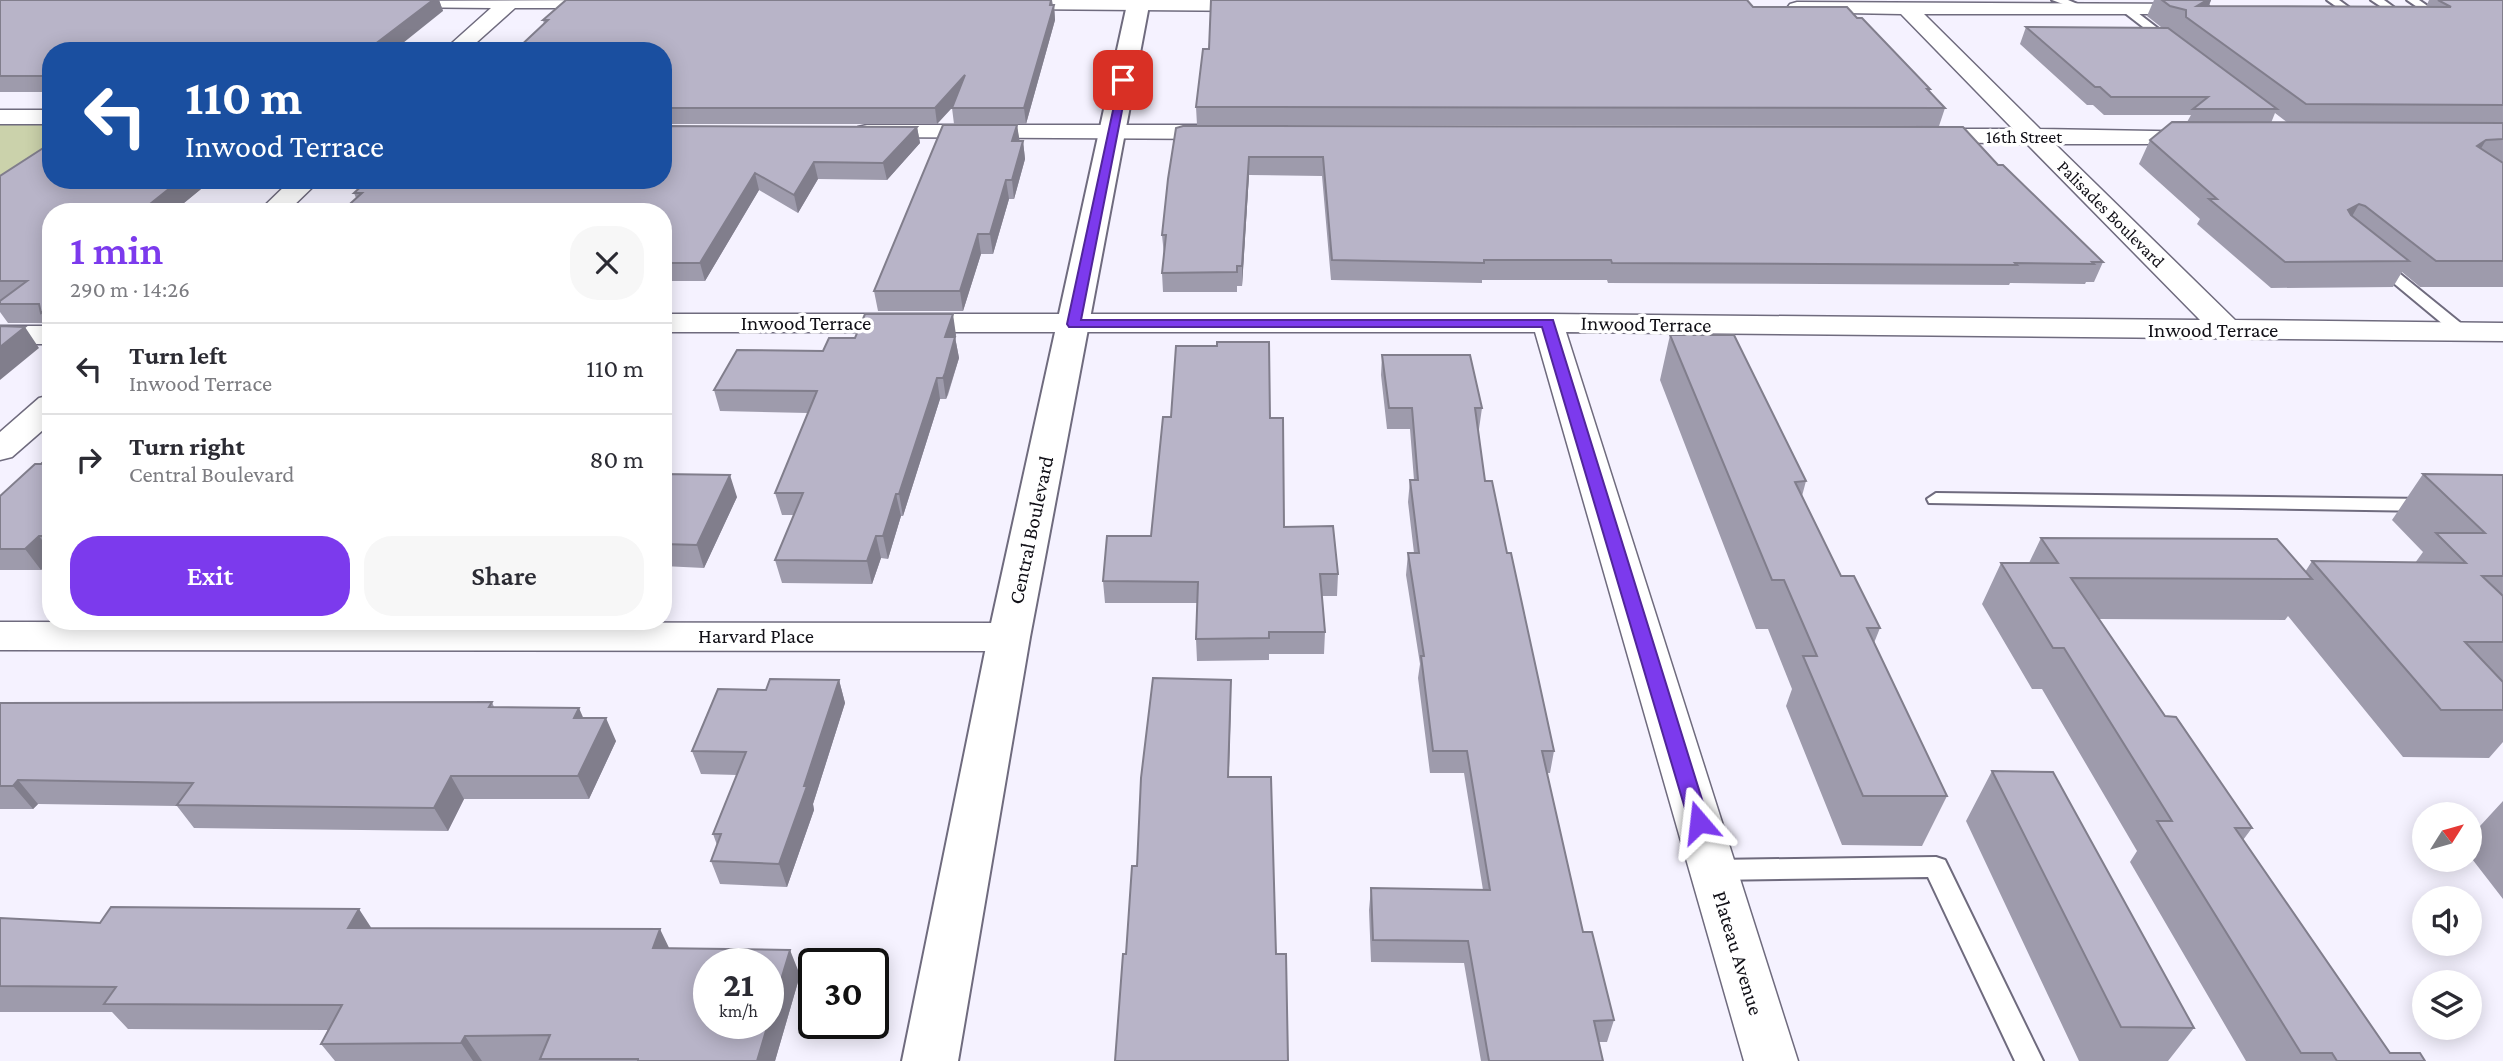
<!DOCTYPE html>
<html lang="en">
<head>
<meta charset="utf-8">
<style>
  :root { --surface:#fff; --page:#f7f7f7; --text:#2b2b33; --muted:#7c7c81; --line:#e1e1e2; --accent:#7c3aed }
  body { margin:0; font-family:"Crimson Pro",serif; background:var(--page); color:var(--text); height:100vh; display:flex; flex-direction:column; font-size:26px; white-space:nowrap }
  * { box-sizing:border-box; margin:0 }
  p { font-size:23px; color:var(--muted) }
  .icon { flex:none; width:38px; height:38px; fill:none; stroke:currentColor; stroke-width:2; stroke-linecap:round; stroke-linejoin:round }
  .map { position:relative; flex:1; overflow:hidden }
  .side { position:absolute; left:42px; top:203px; width:630px; height:427px; display:flex; flex-direction:column; background:var(--surface); border-radius:28px; box-shadow:0 4px 18px #0003 }
  .side>* { flex:none }
  .guide { position:absolute; left:42px; top:42px; width:630px; height:147px; border-radius:28px; box-shadow:0 4px 18px #0003; background:#1a4fa0; color:#fff; overflow:hidden }
  .needle { width:46px; rotate:53deg }
  .tools { position:absolute; left:2412px; top:802px; display:grid; gap:14px }
  .tools a { display:grid; place-items:center; width:70px; height:70px; border-radius:50%; background:var(--surface); box-shadow:0 4px 18px #0003; font-size:35px }
  .speed { position:absolute; left:693px; top:948px; display:flex; gap:14px; font-size:35px; font-weight:700; text-align:center }
  .speed>* { display:grid; place-content:center; width:91px; height:91px; border-radius:50%; background:var(--surface); box-shadow:0 4px 18px #0003; line-height:1 }
  .speed small { font-size:18px; font-weight:400 }
  .speed .limit { border:4px solid #111; border-radius:10px; background:#fff; color:#111 }
  .pin { position:absolute; display:grid; place-items:center; width:60px; height:60px; color:#fff; margin:-30px; border-radius:14px; box-shadow:0 4px 10px #0006 }
  .me { position:absolute; width:77px; margin:-38px; rotate:343deg; stroke-linejoin:round; filter:drop-shadow(0 0 5px #0008) }
  .turn { display:flex; align-items:center; gap:24px; height:147px; padding:0 28px; font-size:32px }
  .turn .icon { width:91px; height:91px; stroke-width:2.5 }
  .turn b { display:block; font-size:49px; line-height:60px }
  .round { display:grid; place-items:center; flex:none; width:74px; height:74px; border-radius:28px; background:var(--page) }
  .overview { display:flex; align-items:center; justify-content:space-between; height:119px; padding:0 28px }
  h1 { font-size:42px; font-weight:600; line-height:52px; color:var(--accent) }
  .primary-button { display:flex; gap:14px; margin-top:auto; padding:14px 28px }
  .primary-button a { flex:1; height:80px; border-radius:28px; background:var(--accent); color:#fff; font-size:28px; font-weight:600; line-height:80px; text-align:center }
  .primary-button a+a { background:var(--page); color:var(--text) }
  ul { padding:0; list-style:none }
  li { display:flex; align-items:center; gap:21px; height:91px; padding:0 28px; border-top:2px solid var(--line) }
  li div { flex:1 }
  li b { display:block; font-size:26px }
  li em { font-style:normal }
  .map>svg:first-child { display:block }
</style>
</head>
<body>
<div class="map">
<svg width="2503" height="1061" viewBox="0 0 2503 1061">
  <rect width="100%" height="100%" fill="#f5f2ff"/>
  <!-- green -->
  <path fill="#cbd2ab" d="M0 117H51V158L0 192Z"/>
  <g fill="none" stroke-linecap="round" stroke-linejoin="round">
    <defs>
      <path id="service" d="M2052 0H2068L2087 8 2082 11Z
        M2327 0H2339L2350 8 2341 10Z
        M2371 0H2384L2395 8 2386 10Z
        M2407 0H2419L2432 9 2423 11Z
        M2121 6H2129L2173 40V44H2165L2121 10Z
        M2378 259 2383 260 2468 329 2470 332 2468 335H2456L2373 266 2371 263 2373 260Z
        M1936 493 2428 499 2437 505 2428 511 1929 503 1927 499Z
        M1936 857 1945 860 2043 1061H2015L1928 877 1713 880 1704 877 1701 870 1704 863 1713 860Z"/>
      <path id="minor" d="M624 0 622 6 615 8H515L467 51H443L491 8 390 7 383 5 380 1Z
        M994 0H1266L1272 5 1269 9 1262 11 1002 9 995 7 992 3Z
        M1797 2 2207 4 2210 8 2207 12 2200 14H1924L2040 129 2211 132 2214 137 2211 142 2202 144H2055L2235 320 2503 323V341L1566 332 1798 1061H1744L1535 332H663V314H1548L2200 320 2027 144 1912 141 1909 136 1912 131 1921 129H2013L1901 14 1790 12 1787 8 1790 4Z
        M0 110H51V124H0Z
        M867 125H1226L1235 127 1238 132 1235 137 1226 139 858 137 855 132 858 127Z
        M291 180H320L287 212H258Z
        M0 326H51V344H0Z
        M51 395V423L12 457 0 460V432L39 398Z
        M0 622 1009 623 1023 627 1029 637 1023 647 1009 651 0 650Z"/>
      <path id="secondary" d="M1128 0H1150L1030 637 958 1061H902L988 637Z"/>
    </defs>
    <!-- service casing -->
    <use href="#service" stroke="#6f6b7e" stroke-width="4"/>
    <!-- minor casing -->
    <use href="#minor" stroke="#6f6b7e" stroke-width="3"/>
    <!-- secondary casing -->
    <use href="#secondary" stroke="#6f6b7e" stroke-width="4"/>
    <!-- service -->
    <use href="#service" fill="#fff" fill-rule="evenodd"/>
    <!-- minor -->
    <use href="#minor" fill="#fff" fill-rule="evenodd"/>
    <!-- secondary -->
    <use href="#secondary" fill="#fff" fill-rule="evenodd"/>
  </g>
  <!-- wall -->
  <path fill="#9e9bac" fill-rule="evenodd" d="M0 0H439L443 11 51 51V92H0Z
    M1052 0 1053 5H1054L1055 20 1026 124H954L952 108 937 124H663V51L544 24 543 20Z
    M2154 0H2228H2211L2209 6 2426 7 2429 0H2390H2503V287H2420L2402 272 2393 287 2271 288 2197 224 2200 219 2139 164 2150 140 2187 122 2191 115H2104L2093 105H2087L2020 44 2026 27H2161L2147 16ZM2275 113 2288 123H2271Z
    M1753 7 1857 18 1930 89 1929 92 1945 108 1939 126 1197 125 1196 107Z
    M1017 125 1019 141H1023L1025 159 1014 199H1009L993 254H981L963 311H878L874 291Z
    M917 127 920 143 887 180 818 179 798 213 759 190 705 281H663V212L356 198 354 193Z
    M1176 128 1998 165 2103 262 2094 282H2086L2085 284 2010 283 2009 285 1608 283 1607 280H1482V283L1331 280 1322 176 1249 175 1242 286H1237V292H1163L1162 273 1164 255 1162 235Z
    M0 176 51 180H212L173 212H51V328L48 323H8L0 312Z
    M956 335 955 337 959 358 948 395 946 399H940L903 516H901L888 559 881 558 872 584 782 583 775 560 794 515H782L775 493 808 413 720 411 714 390 823 351 855 338Z
    M1670 335 1806 481 1802 496 1841 576 1880 628 1874 643 1947 796 1922 846 1842 845 1786 706 1792 689 1768 629H1756L1660 380Z
    M1382 355 1482 408 1479 429H1478L1485 481 1507 553 1554 751 1550 773H1547L1583 932 1614 1020 1607 1042H1599L1603 1061H1481L1464 963 1371 962 1369 910 1371 888 1483 890 1464 773H1430L1418 678 1420 664 1406 575 1408 553H1414L1408 502 1410 480H1414L1410 429H1387L1381 375Z
    M1270 418 1284 527 1338 574 1337 596H1321L1325 632 1324 654H1269V660L1197 661 1196 639 1197 603H1105L1103 581 1151 536Z
    M51 455V561L41 570H0V496Z
    M663 474 737 497 704 568 663 566Z
    M2423 474 2503 475V742L2489 758 2403 757 2288 616 2285 620 2099 619 2165 716 2252 828 2243 840 2390 1053 2425 1061H2246L2130 862 2137 851 2042 689H2032L1982 604 2001 563H2029L2041 538 2305 572 2312 561 2415 563 2423 552 2392 520Z
    M839 680 845 703 813 804 814 810 787 887 720 884 711 861 717 845 713 834 737 775 701 774 692 751 766 690Z
    M492 702 494 707 583 718 616 741 589 799H464L448 831 194 828 177 806 38 804 33 809H0V703Z
    M1992 771 2194 1028 2168 1061H2079L1966 821Z
    M2503 801V899L2469 855V838Z
    M0 918 100 923 371 928 669 948 800 975 775 1061H335L321 1044 328 1030 128 1029 112 1012H0Z"/>
  <!-- shaded-wall -->
  <path fill="#817e8c" d="M433 0H439L443 11 393 51H366Z
    M1051 0 1053 9 1054 5 1055 20 1026 124 1024 108Z
    M2207 0H2211L2204 17 2197 6Z
    M965 75 967 91 937 124 935 108Z
    M1017 125 1020 143 1012 141Z
    M917 127 920 143 887 180 883 163Z
    M2486 140 2472 164 2477 146Z
    M1023 141 1025 159 1014 199 1012 180Z
    M1249 157V175L1242 286V266Z
    M814 162 818 179 798 213 794 195Z
    M755 173 759 190 705 281 700 263Z
    M180 180H212L173 212H140Z
    M1006 180 1009 199 993 254 990 234Z
    M2359 204 2345 229 2348 210Z
    M978 234 981 254 963 311 960 291Z
    M51 305V328L41 313Z
    M953 314 956 335 948 358 945 337Z
    M25 327 39 348 0 380V347Z
    M955 337 959 358 946 399 943 378Z
    M937 378 940 399 903 516 899 494Z
    M730 475 737 497 704 568 697 545Z
    M896 494 901 516 888 559 883 536Z
    M39 536 51 552V561L41 570 25 549Z
    M876 536 881 558 872 584 867 561Z
    M839 680 845 703 813 804 814 810 787 887 779 864Z
    M1231 680V703L1228 800V777Z
    M579 708 589 731 574 718Z
    M606 718 616 741 589 799 578 776Z
    M451 776 464 799 448 831 434 808Z
    M18 780 38 804 33 809 13 786Z
    M359 909 376 935 348 928Z
    M660 929 672 954 653 948Z
    M790 950 800 975 775 1061H757Z
    M465 1036 482 1061H473L461 1043Z"/>
  <!-- building -->
  <path fill="#b8b4c8" stroke="#817e8c" stroke-width="2" d="M0 0H433L366 51H51V76H0Z
    M566 0H1051L1050 5H1054L1024 108H952L965 75 935 108H663V51H515L548 20H543Z
    M1211 0H1747L1753 7H1847L1857 18H1862L1930 89H1927L1945 108 1196 107 1203 49H1209Z
    M2162 0H2207L2197 6 2451 7 2438 0H2503V105L2306 104 2186 17V10L2170 6Z
    M2026 27 2168 28 2277 109H2193L2208 97H2111L2100 87H2095Z
    M2172 122 2503 123V139L2486 140 2477 146 2503 163V261H2436L2365 206 2359 204 2348 210 2351 215 2409 261 2285 262 2209 199H2217L2150 140Z
    M943 125H1017L1012 141H1023L1012 180H1006L990 234H978L960 291H874Z
    M663 126 917 127 883 163 814 162 794 195 755 173 700 263H663V212H341L362 193H354L368 180H663Z
    M1183 126 1963 127 1998 165H2003L2103 262H2092L2094 264 2015 263 2017 265 1822 264 1612 263 1611 260H1484V263L1332 260 1323 157H1249L1242 266H1237V272L1162 273 1166 235H1162L1168 179 1176 128Z
    M51 143V180H180L140 212H51V305L41 313 39 304H0V301L27 281H0V176Z
    M865 314H953L945 337H955L945 373 943 378H937L899 494H896L883 536H876L867 561 775 560 803 493H775L817 391 714 390 737 350 823 351 829 338H855Z
    M0 326 25 327 0 347Z
    M1670 335H1734L1806 481 1795 482 1841 576H1854L1880 628H1867L1947 796H1863L1803 656H1817L1784 580H1772Z
    M1217 342H1269L1270 418H1283L1284 527 1333 526 1338 574H1320L1325 632H1269V638L1196 639 1198 582 1103 581 1107 536H1151L1163 417H1171L1176 346H1217Z
    M1382 355H1470L1482 408H1475L1485 481H1492L1507 553H1511L1554 751H1542L1583 932H1592L1614 1020 1594 1021 1603 1061H1489L1468 941 1373 940 1371 888 1490 890 1467 751H1433L1421 656H1424L1408 553H1419L1410 480H1418L1412 408H1389Z
    M51 455V536H39L25 549H0V496L35 464H41Z
    M663 474 730 475 697 545 663 544Z
    M2423 474 2503 475V576H2482L2503 596V642H2465L2503 682V710H2441L2312 561 2466 563 2436 533H2485Z
    M2041 538 2277 539 2312 579 2071 578 2165 716 2176 717 2252 828H2235L2390 1053H2420L2425 1061H2337L2332 1053H2301L2157 821H2172L2064 648H2053L2001 563H2058Z
    M1153 678 1231 680 1228 777H1271L1276 954H1286L1288 1061H1115L1123 954H1126L1132 866H1137L1141 778Z
    M770 679 839 680 804 786H807L779 864 711 861 721 834H713L746 752 692 751 718 689 766 690Z
    M492 702 489 707 579 708 574 718H606L578 776H451L434 808 177 805 193 783 18 780 13 786H0V703Z
    M1992 771 2053 772 2194 1028 2121 1027Z
    M111 907 359 909 348 928 660 929 653 948 790 950 768 1023V964H709V1024H768L757 1061H638V1059H540L550 1035 465 1036 461 1043 321 1044 342 1005 104 1004 116 987 0 986V918L100 923Z"/>
  <!-- route -->
  <path fill="#7c3aed" stroke="#51269a" stroke-width="2" d="M1120 78 1128 80 1081 320H1553L1709 822 1706 828 1699 830 1692 828 1689 822 1542 327H1069L1067 324Z"/>
  <g text-anchor="middle" stroke-width="7" stroke-linejoin="round" paint-order="stroke">
    <!-- far-street labels -->
    <g font-size="18" fill="#111017" stroke="#fff">
      <text x="2024" y="143">16th Street</text>
      <text transform="translate(2111 214) rotate(45)" y="6">Palisades Boulevard</text>
    </g>
    <!-- street labels -->
    <g font-size="21" fill="#111017" stroke="#fff">
      <text x="806" y="330">Inwood Terrace</text>
      <text transform="translate(1646 324) rotate(1)" y="7">Inwood Terrace</text>
      <text x="2213" y="337">Inwood Terrace</text>
      <text transform="translate(1031 530) rotate(-78)" y="7">Central Boulevard</text>
      <text x="756" y="643">Harvard Place</text>
      <text transform="translate(1738 953) rotate(73)" y="7">Plateau Avenue</text>
    </g>
  </g>
</svg>
<div class="tools">
<a><svg class="needle" viewBox="-14 -14 28 28"><path d="M0-13l5 13h-10z" fill="#e53935"/><path d="M0 13l5-13h-10z" fill="#7c7c81"/></svg></a>
<a><svg class="icon" aria-label="sound" viewBox="0 0 24 24"><path d="M4 9h4l5-4v14l-5-4H4zM17 9q2 3 0 6"/></svg></a>
<a><svg class="icon" aria-label="layers" viewBox="0 0 24 24"><path d="M12 4l9 5-9 5-9-5zM3 14l9 5 9-5"/></svg></a>
</div>
<div class="speed"><div>21<small>km/h</small></div><div class="limit">30</div></div>
<div class="pin" style="left:1123px;top:80px;background:#d93025"><svg class="icon" aria-label="arrive" viewBox="0 0 24 24"><path d="M6 21V4h12l-3 4 3 4H6"/></svg></div>
<svg class="me" style="left:1699px;top:822px" viewBox="-20 -20 40 40"><path d="M0-17L14 15 0 8-14 15z" fill="#7c3aed" stroke="#fff" stroke-width="4"/></svg>
<div class="guide">
<div class="turn"><svg class="icon" aria-label="left" viewBox="0 0 24 24"><path d="M17 20v-9H6M10 6l-5 5 5 5"/></svg><div><b>110 m</b>Inwood Terrace</div></div>
</div>
<section class="side">
<div class="overview"><div><h1>1 min</h1><p>290 m · 14:26</p></div><a class="round"><svg class="icon" aria-label="close" viewBox="0 0 24 24"><path d="M6 6l12 12M18 6L6 18"/></svg></a></div>
<ul>
<li><svg class="icon" aria-label="left" viewBox="0 0 24 24"><path d="M17 20v-9H6M10 6l-5 5 5 5"/></svg><div><b>Turn left</b><p>Inwood Terrace</p></div><em>110 m</em></li>
<li><svg class="icon" aria-label="right" viewBox="0 0 24 24"><path d="M7 20v-9h11M14 6l5 5-5 5"/></svg><div><b>Turn right</b><p>Central Boulevard</p></div><em>80 m</em></li>
</ul>
<div class="primary-button"><a>Exit</a><a>Share</a></div>
</section>
</div>
</body>
</html>
